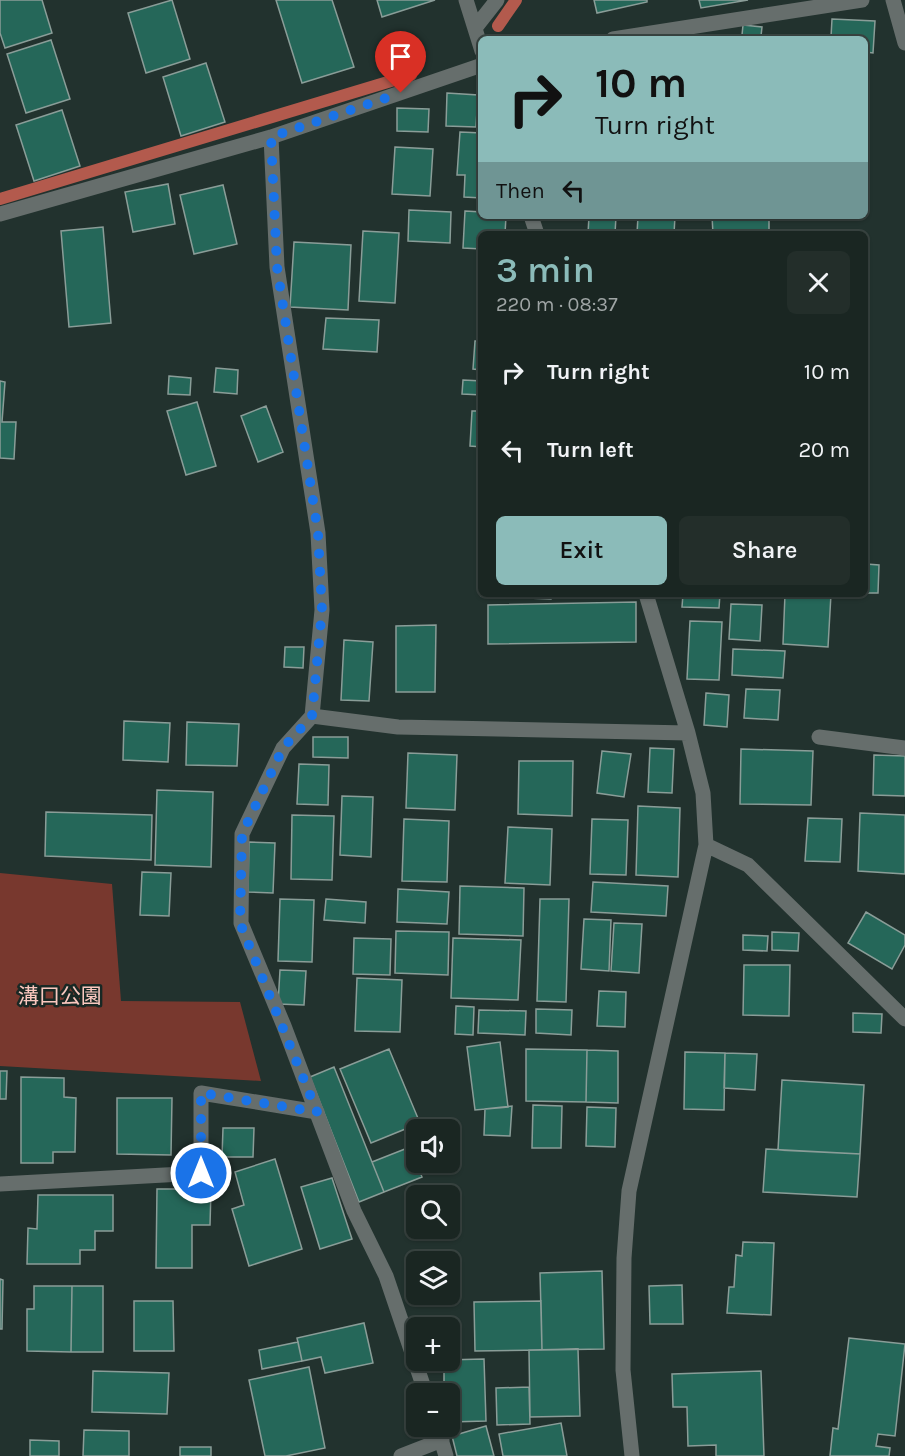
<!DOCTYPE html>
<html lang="en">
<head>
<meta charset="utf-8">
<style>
  :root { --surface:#1a2622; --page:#232e2a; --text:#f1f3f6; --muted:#9fa5a5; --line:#384340; --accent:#8bbbb9 }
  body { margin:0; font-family:Karla,"Noto Sans JP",sans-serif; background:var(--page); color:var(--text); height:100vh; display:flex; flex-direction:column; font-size:22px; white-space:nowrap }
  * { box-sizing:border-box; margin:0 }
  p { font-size:20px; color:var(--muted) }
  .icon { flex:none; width:33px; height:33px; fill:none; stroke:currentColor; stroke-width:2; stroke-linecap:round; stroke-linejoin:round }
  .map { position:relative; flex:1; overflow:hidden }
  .details { position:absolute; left:478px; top:231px; width:390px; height:366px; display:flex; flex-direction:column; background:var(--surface); border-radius:9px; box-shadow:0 2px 4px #0004,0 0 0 2px var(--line) }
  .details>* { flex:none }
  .guide { position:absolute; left:478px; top:36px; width:390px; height:183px; border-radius:9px; box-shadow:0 2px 4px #0004,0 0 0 2px var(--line); background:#8bbbb9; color:#111; overflow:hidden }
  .tools { position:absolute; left:406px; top:1119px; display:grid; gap:12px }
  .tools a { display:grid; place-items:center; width:54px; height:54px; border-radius:9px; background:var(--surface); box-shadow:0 2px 4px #0004,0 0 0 2px var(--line); font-size:30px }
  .pin { position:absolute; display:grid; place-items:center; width:51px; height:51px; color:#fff; margin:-62px -26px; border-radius:50% 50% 50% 0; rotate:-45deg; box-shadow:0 0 6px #0007 }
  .pin .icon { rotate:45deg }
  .me { position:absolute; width:66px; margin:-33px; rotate:0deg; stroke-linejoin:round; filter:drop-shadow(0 0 4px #0008) }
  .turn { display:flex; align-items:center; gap:21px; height:126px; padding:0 18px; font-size:27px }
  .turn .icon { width:78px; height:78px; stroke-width:2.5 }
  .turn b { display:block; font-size:42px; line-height:51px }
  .then { display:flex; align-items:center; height:57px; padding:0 18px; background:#0003; gap:12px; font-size:22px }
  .round { display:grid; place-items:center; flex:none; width:63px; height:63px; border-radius:9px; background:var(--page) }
  .summary { display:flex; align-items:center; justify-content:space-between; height:102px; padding:0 18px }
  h1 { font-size:36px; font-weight:600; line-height:45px; color:var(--accent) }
  .action { display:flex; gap:12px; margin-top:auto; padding:12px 18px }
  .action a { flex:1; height:69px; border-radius:9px; background:var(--accent); color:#111; font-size:24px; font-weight:600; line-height:69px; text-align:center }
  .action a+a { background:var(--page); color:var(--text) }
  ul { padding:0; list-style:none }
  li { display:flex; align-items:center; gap:18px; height:78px; padding:0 18px }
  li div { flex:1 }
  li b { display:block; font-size:22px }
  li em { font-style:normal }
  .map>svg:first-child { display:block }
</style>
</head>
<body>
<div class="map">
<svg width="905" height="1456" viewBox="0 0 905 1456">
  <rect width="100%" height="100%" fill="#22322e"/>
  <!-- green -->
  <path fill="#78382e" d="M0 873 112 884 121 1001 240 1002 261 1081 0 1066Z"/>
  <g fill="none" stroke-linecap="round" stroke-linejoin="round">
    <!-- stream -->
    <path stroke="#b35a4d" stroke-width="12" d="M498 26 516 0
      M0 199 411 75"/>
  </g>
  <!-- building -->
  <path fill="#256759" stroke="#8a9d98" stroke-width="1.5" d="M0 0H42L52 33 5 48 0 33Z
    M172 0 190 59 146 73 128 13Z
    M276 0H332L354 67 302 83Z
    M377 0H435L382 17Z
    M594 0H647V2L597 13Z
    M699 0H748L701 8Z
    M832 19 875 21 873 53 866 52V39H794V35L831 37Z
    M743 25 762 27 761 36 742 35Z
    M708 35 729 37V39H707Z
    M51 40 70 99 26 113 7 54Z
    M206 63 225 122 181 136 163 77Z
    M447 93 478 95 476 127 446 126Z
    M397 108 429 109 428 132 397 131Z
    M62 110 80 166 34 181 16 125Z
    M460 132 482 133V198L464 197 465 175H457Z
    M395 147 433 149 430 196 392 194Z
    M168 184 175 224 133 232 125 192Z
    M223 185 237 244 194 254 180 195Z
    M409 210 451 212 450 243 408 241Z
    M465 211 482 212V216H506L505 234H482V249L463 248Z
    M589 216H616L615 234H588Z
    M638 216H675L674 234H637Z
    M712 216H769V234H713Z
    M103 227 111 323 69 327 61 231Z
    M363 231 399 233 395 303 359 301Z
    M294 242 351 245 348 310 290 307Z
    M326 318 379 320 377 352 323 349Z
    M475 341H482V370L473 369Z
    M216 368 238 370 237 394 214 392Z
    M169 376 191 378 190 395 168 394Z
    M463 380 482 381V395L462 394Z
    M0 381 5 382 2 422H16L14 459 0 458Z
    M197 402 216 466 186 475 167 411Z
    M266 406 283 452 258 462 241 416Z
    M472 411H482V447L470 446Z
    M866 564 879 565 878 593H866Z
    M482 576V594H552L551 599 481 596Z
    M683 594H720L719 608 682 607Z
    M785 594H831L828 647 783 644Z
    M636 602V642L488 644V605Z
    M731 604 762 605 760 641 729 639Z
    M690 621 722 622 719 680 687 679Z
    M436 625 435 692H396V626Z
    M344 640 373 642 369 701 341 700Z
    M285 647H304L303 668 284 667Z
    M733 649 785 651 783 678 732 675Z
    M746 689 780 690 778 720 744 718Z
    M706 693 729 695 727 727 704 725Z
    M124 721 170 723 168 762 123 760Z
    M187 722 239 724 237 766 186 765Z
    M313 737H348V758L313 757Z
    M650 748 674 749 672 793 648 792Z
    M741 749 813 751 811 805 740 804Z
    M602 751 631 754 624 797 597 793Z
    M408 753 457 755 455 810 406 808Z
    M874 755 905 756V796L873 795Z
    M519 761H573L572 816 518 814Z
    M299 764 329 765 328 805 297 804Z
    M157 790 213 792 211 867 155 865Z
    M342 796 373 797 371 857 340 855Z
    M638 806 680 808 678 877 636 875Z
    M46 812 152 815 151 860 45 856Z
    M860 813 905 815V874L858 871Z
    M292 815 334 816 332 880 291 879Z
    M808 818 842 819 840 862 805 861Z
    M404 819 449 821 447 882 402 881Z
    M592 819 628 820 626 875 590 874Z
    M508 827 552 829 550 885 505 883Z
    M249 842 275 843 273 893 248 892Z
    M142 872 171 873 169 916 140 915Z
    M593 882 668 886 666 916 591 912Z
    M460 886 524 888 523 936 459 934Z
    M398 889 449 892 447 924 397 922Z
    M280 899 314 900 312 962 278 961Z
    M326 899 366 902 365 923 324 920Z
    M540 899H569L566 1002 537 1001Z
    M866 912 905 935V945L892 969 848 943Z
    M584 919 611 920 609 971 581 969Z
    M614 923 642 924 639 973 611 971Z
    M396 931 449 932 448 975 395 973Z
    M772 932 799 933 798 951 772 950Z
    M743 935 768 936 767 951 743 950Z
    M354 938 391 939 390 975 353 974Z
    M453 938 521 940 518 1000 451 998Z
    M744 965H790L789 1016 743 1015Z
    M280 970 306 971 304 1005 278 1004Z
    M357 978 402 980 400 1032 355 1031Z
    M599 991 626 992 625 1027 597 1026Z
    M456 1006 474 1007 473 1035 455 1034Z
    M536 1009 572 1010 571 1035 536 1033Z
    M479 1010 526 1011 525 1035 478 1033Z
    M853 1013 882 1014 881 1033 853 1032Z
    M500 1042 508 1107 475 1110 467 1047Z
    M389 1049 420 1123 371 1143 340 1069Z
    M526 1049 587 1050 586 1102 526 1101Z
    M587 1050 618 1051V1103L586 1102Z
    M685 1052 725 1053 724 1110 684 1109Z
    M725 1053 757 1054 755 1090 724 1088Z
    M334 1067 384 1192 359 1202 310 1077Z
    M0 1071H7L6 1099H0Z
    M21 1077 64 1078V1097L76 1098 75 1152H53V1163H21Z
    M782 1080 864 1085 860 1154 778 1150Z
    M117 1098H172L171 1155 117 1154Z
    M533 1105 562 1106 561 1148H532Z
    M512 1106 510 1136 484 1135 485 1109Z
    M587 1107 616 1108 615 1147 586 1146Z
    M223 1128H254L253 1157H222Z
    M410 1147 422 1177 384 1192 372 1162Z
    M766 1149 860 1154 857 1197 763 1192Z
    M275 1159 302 1249 249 1266 232 1209 244 1205 235 1172Z
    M332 1178 352 1239 320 1249 301 1187Z
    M157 1189H211L210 1225H192V1268H156Z
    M38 1195H113V1231H95V1250H80V1264H27L28 1228 37 1229Z
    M743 1242 774 1243 771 1315 727 1313 729 1287H734L736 1255 742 1256Z
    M602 1271 604 1349 542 1350 540 1273Z
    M0 1279 3 1280 2 1329H0Z
    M682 1285 683 1324H650L649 1286Z
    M34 1286H72L71 1352 27 1351V1309H34Z
    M72 1286H103V1352H71Z
    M134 1301H173L174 1351H134Z
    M541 1301 542 1350 475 1351 474 1302Z
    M364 1323 373 1363 325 1373 321 1357 302 1361 297 1338Z
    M849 1338 905 1344 895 1436 878 1434 876 1446 890 1448 889 1456H830L833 1428 838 1429Z
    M298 1342 302 1361 262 1369 259 1350Z
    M578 1349 580 1416 530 1417 529 1350Z
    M484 1359 486 1421 450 1422V1394H444V1360Z
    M309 1367 325 1448 286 1456H265L249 1380Z
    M93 1371 169 1373 167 1414 92 1412Z
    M761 1371 764 1456H716V1445L688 1446 687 1407H673L672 1374Z
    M529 1387 530 1424 497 1425 496 1388Z
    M561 1423 567 1456H503L499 1434Z
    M486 1426 494 1456H457L452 1436Z
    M84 1430 129 1431V1456H83Z
    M30 1440 59 1441V1456H30Z
    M180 1447H211V1456H180Z"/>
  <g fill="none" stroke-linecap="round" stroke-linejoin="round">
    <!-- minor -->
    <path stroke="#666e6c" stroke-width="15" d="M466 0 482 51
      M893 0 905 43
      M475 28 497 0
      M613 39 862 0
      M271 137 277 267 318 533 322 610 312 716 283 748 242 834 241 923 284 1026 354 1211 386 1276 426 1394
      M0 214 271 137 482 65
      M531 216 537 234
      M312 716 398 727 688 733
      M819 737 905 748
      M706 845 748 865 905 1019
      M0 1184 201 1173V1093L317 1112
      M437 1426 446 1456
      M401 1456 442 1440
      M632 1456 623 1370 624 1258 629 1191 706 845 703 793 688 733 646 594"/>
  </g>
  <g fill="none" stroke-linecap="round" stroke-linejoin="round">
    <!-- route -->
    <path stroke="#1a73e8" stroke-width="10" stroke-dasharray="0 18" d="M201 1173V1093L317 1112 240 923 242 834 283 748 312 716 322 610 318 533 277 267 271 137 401 93"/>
  </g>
  <g text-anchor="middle" stroke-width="5" stroke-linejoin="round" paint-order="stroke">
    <!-- park labels -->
    <g font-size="21" fill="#fac8bf" stroke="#182824">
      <text x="60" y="1003">溝口公園</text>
    </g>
  </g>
</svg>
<div class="tools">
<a><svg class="icon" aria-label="sound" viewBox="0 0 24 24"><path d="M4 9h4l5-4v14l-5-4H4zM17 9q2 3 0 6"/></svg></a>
<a><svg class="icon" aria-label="search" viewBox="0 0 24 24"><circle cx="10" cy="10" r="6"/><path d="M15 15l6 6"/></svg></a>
<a><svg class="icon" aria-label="layers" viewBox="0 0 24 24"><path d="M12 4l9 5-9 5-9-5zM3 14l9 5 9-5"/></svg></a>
<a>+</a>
<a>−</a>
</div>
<div class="pin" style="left:401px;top:93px;background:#d93025"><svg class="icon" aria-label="arrive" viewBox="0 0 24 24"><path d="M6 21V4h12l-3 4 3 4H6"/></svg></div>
<svg class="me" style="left:201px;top:1173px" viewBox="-20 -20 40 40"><circle r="17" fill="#1a73e8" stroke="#fff" stroke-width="3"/><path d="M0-11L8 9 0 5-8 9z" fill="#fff"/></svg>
<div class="guide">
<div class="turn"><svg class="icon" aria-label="right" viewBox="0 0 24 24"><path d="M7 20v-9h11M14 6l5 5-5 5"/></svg><div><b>10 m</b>Turn right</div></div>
<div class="then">Then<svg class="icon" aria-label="left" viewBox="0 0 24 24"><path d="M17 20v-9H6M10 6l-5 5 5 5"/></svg></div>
</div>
<section class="details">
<div class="summary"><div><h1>3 min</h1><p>220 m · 08:37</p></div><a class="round"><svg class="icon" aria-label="close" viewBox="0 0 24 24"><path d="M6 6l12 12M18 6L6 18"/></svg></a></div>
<ul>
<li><svg class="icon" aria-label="right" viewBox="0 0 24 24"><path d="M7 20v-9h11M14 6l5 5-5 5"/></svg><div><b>Turn right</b></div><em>10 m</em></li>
<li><svg class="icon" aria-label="left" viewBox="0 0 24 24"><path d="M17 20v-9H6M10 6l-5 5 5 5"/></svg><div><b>Turn left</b></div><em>20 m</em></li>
</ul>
<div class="action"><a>Exit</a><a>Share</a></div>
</section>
</div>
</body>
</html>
